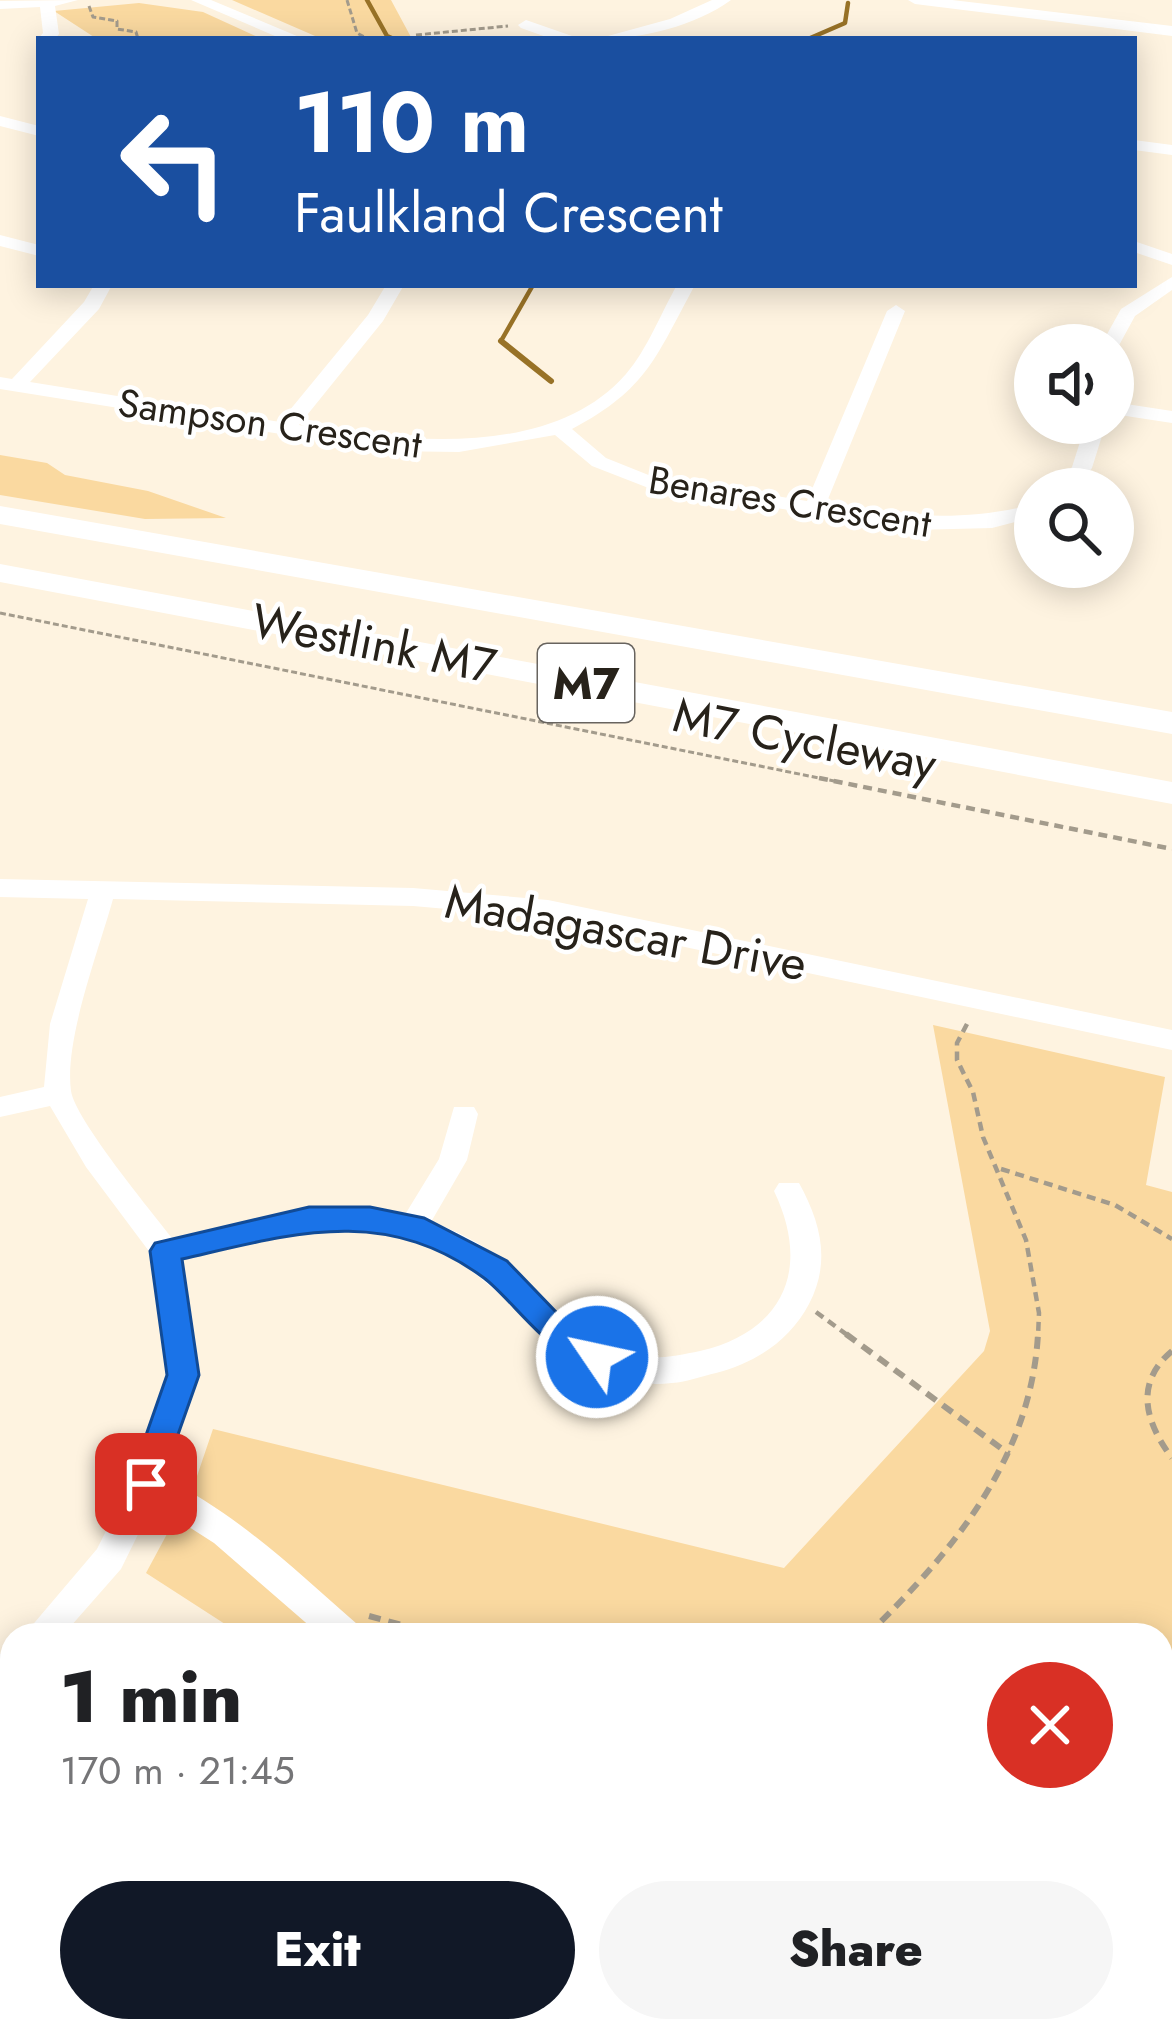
<!DOCTYPE html>
<html lang="en">
<head>
<meta charset="utf-8">
<style>
  :root { --surface:#fff; --page:#f6f6f6; --text:#202124; --muted:#757577; --accent:#111827 }
  body { margin:0; font-family:Jost,sans-serif; background:var(--page); color:var(--text); height:100vh; display:flex; flex-direction:column; font-size:45px; white-space:nowrap }
  * { box-sizing:border-box; margin:0 }
  p { font-size:39px; color:var(--muted) }
  .icon { flex:none; width:66px; height:66px; fill:none; stroke:currentColor; stroke-width:2; stroke-linecap:round; stroke-linejoin:round }
  .map { position:relative; flex:1; overflow:hidden }
  .panel { position:absolute; left:0px; top:1623px; width:1173px; height:420px; display:flex; flex-direction:column; background:var(--surface); border-radius:36px 36px 0 0; box-shadow:0 6px 30px #0003 }
  .panel>* { flex:none }
  .hud { position:absolute; left:36px; top:36px; width:1101px; height:252px; border-radius:0px; box-shadow:0 6px 30px #0003; background:#1a4fa0; color:#fff; overflow:hidden }
  .buttons { position:absolute; left:1014px; top:324px; display:grid; gap:24px }
  .buttons a { display:grid; place-items:center; width:120px; height:120px; border-radius:50%; background:var(--surface); box-shadow:0 6px 30px #0003; font-size:60px }
  .pin { position:absolute; display:grid; place-items:center; width:102px; height:102px; color:#fff; margin:-51px; border-radius:24px; box-shadow:0 6px 18px #0006 }
  .me { position:absolute; width:132px; margin:-66px; rotate:304deg; stroke-linejoin:round; filter:drop-shadow(0 0 9px #0008) }
  .turn { display:flex; align-items:center; gap:42px; height:252px; padding:0 60px; font-size:54px }
  .turn .icon { width:156px; height:156px; stroke-width:2.5 }
  .turn b { display:block; font-size:84px; line-height:102px }
  .round { display:grid; place-items:center; flex:none; width:126px; height:126px; border-radius:63px; background:var(--page) }
  .headline { display:flex; align-items:center; justify-content:space-between; height:204px; padding:0 60px }
  h1 { font-size:72px; font-weight:800; line-height:90px }
  .primary-button { display:flex; gap:24px; margin-top:auto; padding:24px 60px }
  .primary-button a { flex:1; height:138px; border-radius:72px; background:var(--accent); color:#fff; font-size:48px; font-weight:800; line-height:138px; text-align:center }
  .primary-button a+a { background:var(--page); color:var(--text) }
  .map>svg:first-child { display:block }
</style>
</head>
<body>
<div class="map">
<svg width="1172" height="2043" viewBox="0 0 1172 2043">
  <rect width="100%" height="100%" fill="#fef3e0"/>
  <!-- green -->
  <path fill="#fad9a0" d="M232 0H391L412 39H322Z
    M139 3 203 12 262 39H97L54 11Z
    M0 455 47 463 65 475 148 491 226 518 145 519 0 495Z
    M933 1025 1165 1077 1146 1185 1172 1192V2043H134L158 2031H1161V1635H242L146 1573 195 1482 213 1429 784 1568 984 1351 990 1331Z
    M12 2005V2031H84L101 2043H0V2020Z"/>
  <g fill="none" stroke-linecap="round" stroke-linejoin="round">
    <!-- stream-far1 -->
    <path stroke="#987227" stroke-width="4.5" d="M367 0 387 36 394 39
      M808 39 845 23 848 3
      M505 344 501 341 533 285"/>
    <!-- stream -->
    <path stroke="#987227" stroke-width="6" d="M501 341 551 381"/>
    <!-- path-far2 -->
    <path stroke="#a39b8c" stroke-width="3" stroke-dasharray="6 3" stroke-linecap="butt" d="M347 0 357 33 368 39
      M89 6 93 17 117 21V29L136 32 138 39
      M416 35 508 26
      M0 613 834 781"/>
    <!-- path-far1 -->
    <path stroke="#a39b8c" stroke-width="4.5" stroke-dasharray="9 6" stroke-linecap="butt" d="M819 778 1172 849
      M967 1024 957 1043V1060L973 1092 983 1137 1026 1240 1039 1313 1038 1337
      M1001 1169 1115 1205 1172 1239
      M816 1312 850 1337"/>
    <!-- path -->
    <path stroke="#a39b8c" stroke-width="6" stroke-dasharray="12 8" stroke-linecap="butt" d="M846 1334 1009 1454
      M1172 1351C1134 1383 1145 1422 1172 1458
      M369 1616 438 1635
      M867 1635C953 1552 1031 1458 1038 1334
      M646 2031 654 2043
      M323 2043 353 2031"/>
    <!-- minor -->
    <path fill="#fff" fill-rule="evenodd" d="M78 0 55 6 59 34 55 39H38L43 33 40 7 0 9V1Z
      M191 0H211L304 39H282Z
      M712 0H731C695 26 642 39 597 39L670 19Z
      M908 0H952L1172 26V36L915 4Z
      M526 20 572 36 575 39H552L521 28 518 25Z
      M0 116 39 126V136L0 126Z
      M1134 140 1172 145V155L1134 150Z
      M0 235 39 245V256L0 246Z
      M1134 241 1172 254V265L1134 252Z
      M1172 277V290L1135 316 1117 349 1101 345 1121 309Z
      M94 285H112L99 309 30 382 280 422 368 315 386 285H404L383 321 299 425C399 441 550 461 626 374 647 350 661 313 677 285H695C656 356 648 389 572 429L606 458 651 476 807 501 887 311 896 305 905 311 826 504C902 516 960 523 1035 504V517L992 528 913 530 646 487 592 466 555 435 459 452 387 451 0 389V377L12 379 84 302Z
      M1113 402 1172 411V423L1113 414Z
      M1086 423H1106L1092 468 1076 489H1055L1072 467Z
      M0 879 413 888 548 900 1172 1030V1050L548 918 413 906 113 899C99 950 64 1040 71 1091 75 1119 151 1211 172 1238L315 1209 406 1213 439 1159 454 1107H474L478 1114 467 1160 431 1222C457 1231 481 1243 503 1261 541 1292 578 1342 627 1354 652 1361 676 1356 700 1351 785 1331 811 1268 774 1191L779 1183H799C821 1223 831 1262 809 1304 790 1340 756 1363 716 1373 702 1376 687 1382 672 1383 558 1396 506 1264 407 1237 334 1216 252 1241 181 1259L199 1375 164 1478C238 1514 296 1571 357 1624L362 1635H320L214 1543 153 1504 121 1569 63 1635H24L97 1549 130 1483 167 1375 151 1254 86 1167 50 1106 0 1117V1097L44 1087 50 1024 88 899 0 897Z
      M12 1649V1723L0 1719V1654Z"/>
    <!-- highway -->
    <path fill="#fff" fill-rule="evenodd" d="M0 506 1172 712V734L0 524Z
      M0 564 1172 782V804L0 582Z"/>
  </g>
  <!-- route -->
  <path fill="#1a73e8" stroke="#114b97" stroke-width="3" d="M309 1207H370L424 1218 507 1261 560 1316 608 1348 613 1357 608 1366C567 1380 514 1300 484 1278 384 1204 292 1234 182 1259L199 1375 157 1494 146 1499 134 1494 129 1484 167 1375 150 1251 155 1243Z"/>
  <g text-anchor="middle" stroke-width="9" stroke-linejoin="round" paint-order="stroke">
    <!-- far-street labels -->
    <g font-size="39" fill="#27221a" stroke="#fff">
      <text transform="translate(270 423) rotate(8)" y="14">Sampson Crescent</text>
      <text transform="translate(790 501) rotate(9)" y="14">Benares Crescent</text>
    </g>
    <!-- shield labels -->
    <rect fill="#fff" stroke="#68645f" stroke-width="3" x="538" y="644" width="96" height="78" rx="9"/>
    <g font-size="45" font-weight="bold" fill="#27221a">
      <text x="586" y="699">M7</text>
    </g>
    <!-- street labels -->
    <g font-size="48" fill="#27221a" stroke="#fff">
      <text transform="translate(374 643) rotate(11)" y="17">Westlink M7</text>
      <text transform="translate(805 739) rotate(11)" y="17">M7 Cycleway</text>
      <text transform="translate(626 932) rotate(10)" y="17">Madagascar Drive</text>
    </g>
  </g>
</svg>
<div class="buttons">
<a><svg class="icon" aria-label="sound" viewBox="0 0 24 24"><path d="M4 9h4l5-4v14l-5-4H4zM17 9q2 3 0 6"/></svg></a>
<a><svg class="icon" aria-label="search" viewBox="0 0 24 24"><circle cx="10" cy="10" r="6"/><path d="M15 15l6 6"/></svg></a>
</div>
<div class="pin" style="left:146px;top:1484px;background:#d93025"><svg class="icon" aria-label="arrive" viewBox="0 0 24 24"><path d="M6 21V4h12l-3 4 3 4H6"/></svg></div>
<svg class="me" style="left:597px;top:1357px" viewBox="-20 -20 40 40"><circle r="17" fill="#1a73e8" stroke="#fff" stroke-width="3"/><path d="M0-11L8 9 0 5-8 9z" fill="#fff"/></svg>
<div class="hud">
<div class="turn"><svg class="icon" aria-label="left" viewBox="0 0 24 24"><path d="M17 20v-9H6M10 6l-5 5 5 5"/></svg><div><b>110 m</b>Faulkland Crescent</div></div>
</div>
<section class="panel">
<div class="headline"><div><h1>1 min</h1><p>170 m · 21:45</p></div><a class="round" style="background:#d93025;color:#fff"><svg class="icon" aria-label="close" viewBox="0 0 24 24"><path d="M6 6l12 12M18 6L6 18"/></svg></a></div>
<div class="primary-button"><a>Exit</a><a>Share</a></div>
</section>
</div>
</body>
</html>
